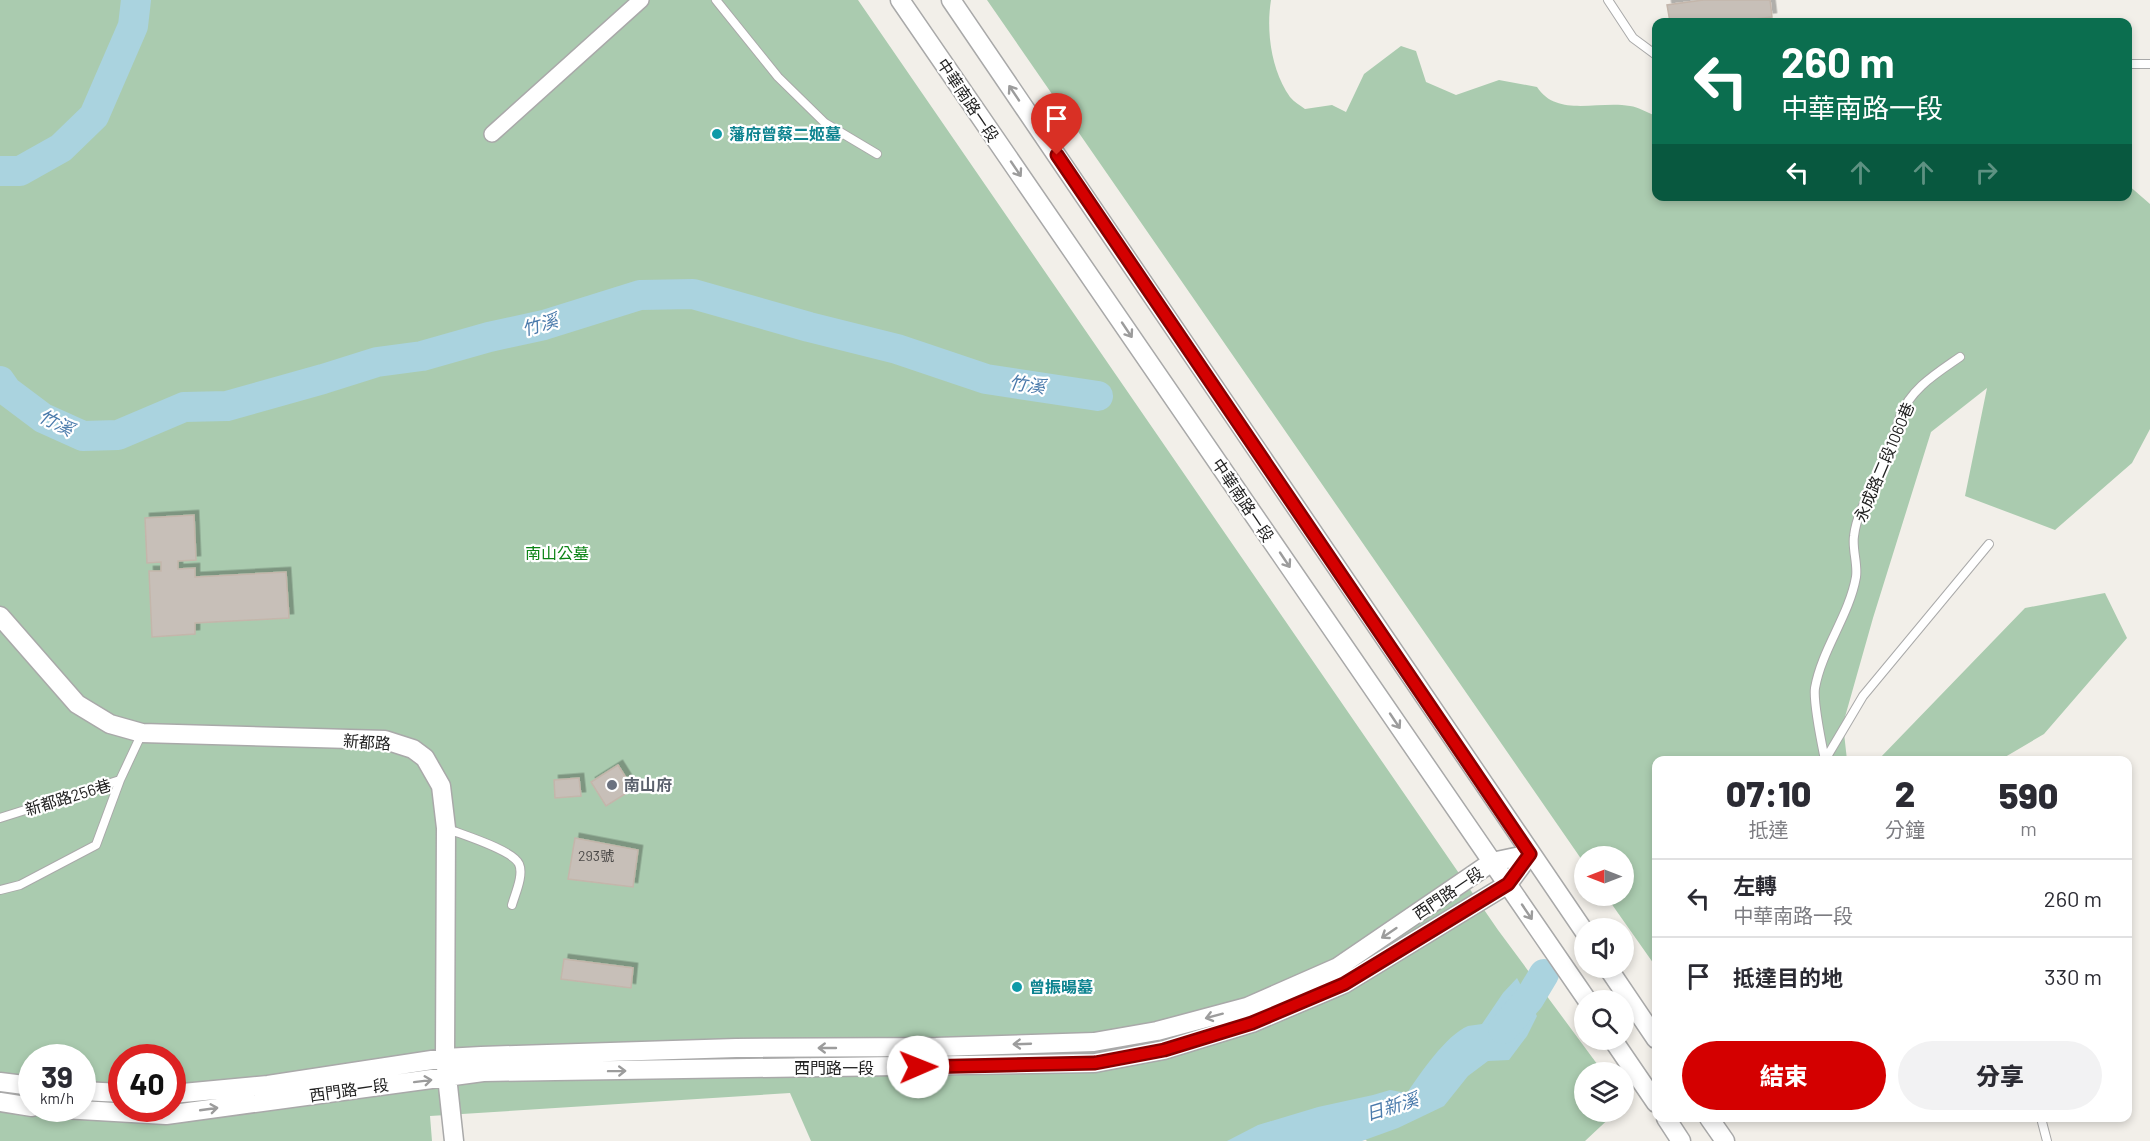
<!DOCTYPE html>
<html lang="zh-TW">
<head>
<meta charset="utf-8">
<style>
  :root { --surface:#fff; --page:#f2f2f3; --text:#2b2b33; --muted:#7c7c81; --line:#e1e1e2; --accent:#d40000 }
  body { margin:0; font-family:Barlow,"Noto Sans TC",sans-serif; background:var(--page); color:var(--text); height:100vh; display:flex; flex-direction:column; font-size:22px; white-space:nowrap }
  * { box-sizing:border-box; margin:0 }
  p { font-size:20px; color:var(--muted) }
  .icon { flex:none; width:33px; height:33px; fill:none; stroke:currentColor; stroke-width:2; stroke-linecap:round; stroke-linejoin:round }
  .map { position:relative; flex:1; overflow:hidden }
  .details { position:absolute; left:1652px; top:756px; width:480px; height:366px; display:flex; flex-direction:column; background:var(--surface); border-radius:12px; box-shadow:0 3px 9px #0003 }
  .details>* { flex:none }
  .guide { position:absolute; left:1652px; top:18px; width:480px; height:183px; border-radius:12px; box-shadow:0 3px 9px #0003; background:#0b6e4f; color:#fff; overflow:hidden }
  .needle { width:39px; rotate:270deg }
  .buttons { position:absolute; left:1574px; top:846px; display:grid; gap:12px }
  .buttons a { display:grid; place-items:center; width:60px; height:60px; border-radius:50%; background:var(--surface); box-shadow:0 3px 9px #0003; font-size:30px }
  .speed { position:absolute; left:18px; top:1044px; display:flex; gap:12px; font-size:30px; font-weight:700; text-align:center }
  .speed>* { display:grid; place-content:center; width:78px; height:78px; border-radius:50%; background:var(--surface); box-shadow:0 3px 9px #0003; line-height:1 }
  .speed small { font-size:15px; font-weight:400 }
  .speed .limit { border:9px solid #d22; background:#fff; color:#111 }
  .pin { position:absolute; display:grid; place-items:center; width:51px; height:51px; color:#fff; margin:-62px -26px; border-radius:50% 50% 50% 0; rotate:-45deg; box-shadow:0 0 6px #0007 }
  .pin .icon { rotate:45deg }
  .me { position:absolute; width:66px; margin:-33px; rotate:89deg; stroke-linejoin:round; filter:drop-shadow(0 0 4px #0008) }
  .turn { display:flex; align-items:center; gap:21px; height:126px; padding:0 30px; font-size:27px }
  .turn .icon { width:78px; height:78px; stroke-width:2.5 }
  .turn b { display:block; font-size:42px; line-height:51px }
  .lanes { display:flex; align-items:center; height:57px; padding:0 30px; background:#0003; justify-content:center; gap:30px; direction:ltr }
  .lanes .off { opacity:.35 }
  .eta { display:flex; justify-content:space-evenly; align-items:center; height:102px; text-align:center }
  .eta b { font-size:36px; font-weight:800; line-height:42px }
  .action { display:flex; gap:12px; margin-top:auto; padding:12px 30px }
  .action a { flex:1; height:69px; border-radius:36px; background:var(--accent); color:#fff; font-size:24px; font-weight:800; line-height:69px; text-align:center }
  .action a+a { background:var(--page); color:var(--text) }
  ul { padding:0; list-style:none }
  li { display:flex; align-items:center; gap:18px; height:78px; padding:0 30px; border-top:2px solid var(--line) }
  li div { flex:1 }
  li b { display:block; font-size:22px }
  li em { font-style:normal }
  .map>svg:first-child { display:block }
</style>
</head>
<body>
<div class="map">
<svg width="2150" height="1141" viewBox="0 0 2150 1141">
  <defs>
    <filter id="shadow"><feDropShadow dx="4.5" dy="-4.5" stdDeviation="0" flood-color="#0004"/></filter>
  </defs>
  <rect width="100%" height="100%" fill="#f2efe9"/>
  <!-- cemetery -->
  <path fill="#aacbaf" fill-rule="evenodd" d="M0 0H858L1498 930 1603 1072H1584V1112H1616L1585 1141H1367L1354 1129 1264 1141H811L790 1093 430 1116 432 1141H0ZM32 1058H82V1108H32ZM122 1058H172V1108H122Z
    M987 0H1271C1266 31 1271 70 1290 97 1294 102 1300 105 1305 109L1332 105 1346 112 1364 74 1401 46 1416 51 1426 82 1456 95 1499 80 1537 87C1557 118 1599 100 1630 106 1638 107 1648 113 1656 116V196H2127V184L2150 204V429L2132 463 2055 530 1965 496 1987 388 1931 432 1873 618 1843 724 1847 760H1656V967L1606 896H1623V856H1584V863Z
    M2105 593 2127 638 2044 734 2000 760H1878L2025 608Z"/>
  <!-- water -->
  <path fill="#aad3df" d="M1517 978 1537 1016 1527 1036 1509 1060 1488 1061 1468 1076 1444 1106 1398 1128 1362 1141H1227L1258 1125 1318 1107 1373 1095 1390 1090 1407 1093C1420 1074 1446 1035 1468 1026 1472 1025 1478 1025 1482 1024L1503 993Z"/>
  <g fill="none" stroke-linecap="round" stroke-linejoin="round">
    <!-- river -->
    <path stroke="#aad3df" stroke-width="30" d="M0 171H20L61 148 94 116 133 26 136 0
      M0 381 7 391 43 418 83 436 118 435 184 407 227 406 323 379 377 362 422 356 489 337 544 325 640 295 693 294 809 327 897 349 986 379 1098 396
      M1503 1029 1529 999 1544 974"/>
  </g>
  <!-- building -->
  <path fill="#c7bfb8" stroke="#c4b6ab" stroke-width="1.5" filter="url(#shadow)" d="M1703 0H1770L1772 17 1728 22H1670L1667 5Z
    M194 515 196 560 178 561V569L195 568V577L286 572 289 618 195 623V634L152 637 149 571H161V562L147 563 145 518Z
    M618 765 633 789 606 806 591 782Z
    M579 778 581 796 555 798 554 780Z
    M575 838 638 850 633 887 568 879Z
    M564 959 633 968 631 988 561 979Z"/>
  <g fill="none" stroke-linecap="round" stroke-linejoin="round">
    <defs>
      <path id="service" d="M716 0 778 77 825 123 877 154
        M1608 0 1633 38 1656 55
        M2127 64H2150
        M1825 760C1822 745 1813 703 1815 688 1822 649 1849 616 1856 577 1858 564 1852 549 1854 536 1857 510 1873 488 1884 465 1892 450 1894 433 1900 417 1910 389 1937 373 1960 357
        M1825 760 1863 696 1989 544
        M0 818 120 780 142 733
        M448 829C463 835 513 850 519 864 524 875 515 894 512 905
        M0 890 20 885 96 845 120 780
        M2041 1118 2047 1141"/>
      <path id="minor" d="M492 134 641 0"/>
      <path id="tertiary" d="M900 0 1587 1000
        M951 0 1584 931
        M0 616 77 704 110 724 142 733 385 740 413 749 425 758 441 786 446 828 445 1058 454 1141
        M1608 968 1656 1039
        M1613 1040 1656 1103
        M0 1082 32 1086
        M82 1091 122 1093
        M172 1094 268 1085 445 1058 481 1056 736 1048 936 1047 1094 1042 1157 1031 1247 1007 1338 967 1492 862 1530 854
        M0 1102 32 1107
        M46 1108 166 1115 483 1072 1095 1063 1164 1050 1252 1023 1344 984 1508 884 1530 854
        M1666 1118 1681 1141
        M1709 1118 1725 1141"/>
    </defs>
    <!-- service casing -->
    <use href="#service" stroke="#a9a9a9" stroke-width="10"/>
    <!-- minor casing -->
    <use href="#minor" stroke="#a9a9a9" stroke-width="18"/>
    <!-- tertiary casing -->
    <use href="#tertiary" stroke="#a9a9a9" stroke-width="21"/>
    <!-- service -->
    <use href="#service" stroke="#fff" stroke-width="8"/>
    <!-- minor -->
    <use href="#minor" stroke="#fff" stroke-width="15"/>
    <!-- tertiary -->
    <use href="#tertiary" stroke="#fff" stroke-width="18"/>
  </g>
  <!-- one-way arrows -->
  <defs><path id="oneway-shaft" d="M-6 0H5M1.5-3L5.5 0L1.5 3" fill="none" stroke-width="1.6" stroke-linecap="round" stroke-linejoin="round" transform="scale(1.5)"/></defs>
  <g stroke="#9c9c9c">
    <use href="#oneway-shaft" transform="translate(1014 93) rotate(-124)"/>
    <use href="#oneway-shaft" transform="translate(1016 169) rotate(56)"/>
    <use href="#oneway-shaft" transform="translate(1127 330) rotate(56)"/>
    <use href="#oneway-shaft" transform="translate(1285 560) rotate(56)"/>
    <use href="#oneway-shaft" transform="translate(1395 721) rotate(56)"/>
    <use href="#oneway-shaft" transform="translate(1527 912) rotate(56)"/>
    <use href="#oneway-shaft" transform="translate(1389 933) rotate(146)"/>
    <use href="#oneway-shaft" transform="translate(1214 1016) rotate(165)"/>
    <use href="#oneway-shaft" transform="translate(1022 1044) rotate(178)"/>
    <use href="#oneway-shaft" transform="translate(827 1048) rotate(180)"/>
    <use href="#oneway-shaft" transform="translate(617 1071) rotate(-1)"/>
    <use href="#oneway-shaft" transform="translate(423 1081) rotate(-7)"/>
    <use href="#oneway-shaft" transform="translate(209 1109) rotate(-8)"/>
  </g>
  <g fill="none" stroke-linecap="round" stroke-linejoin="round">
    <defs>
      <path id="route" d="M918 1067 1095 1063 1164 1050 1252 1023 1344 984 1508 884 1530 854 1057 155"/>
    </defs>
    <!-- route casing -->
    <use href="#route" stroke="#8a0000" stroke-width="15"/>
    <!-- route -->
    <use href="#route" stroke="#d40000" stroke-width="10"/>
  </g>
  <!-- markers -->
  <g fill="#0f9aa8" stroke="#fff" stroke-width="2">
    <circle cx="717" cy="134" r="6"/>
    <circle cx="1017" cy="987" r="6"/>
  </g>
  <circle fill="#6b7280" stroke="#fff" stroke-width="2" cx="612" cy="785" r="6"/>
  <g text-anchor="middle" stroke-width="4.5" stroke-linejoin="round" paint-order="stroke">
    <!-- number labels -->
    <g font-size="14" fill="#4b4948">
      <text x="596" y="861">293號</text>
    </g>
    <!-- street labels -->
    <g font-size="16" fill="#222" stroke="#fff">
      <text transform="translate(968 100) rotate(56)" y="6">中華南路一段</text>
      <text transform="translate(1884 462) rotate(-67)" y="6">永成路二段1060巷</text>
      <text transform="translate(1243 500) rotate(56)" y="6">中華南路一段</text>
      <text transform="translate(367 742) rotate(4)" y="6">新都路</text>
      <text transform="translate(68 797) rotate(-17)" y="6">新都路256巷</text>
      <text transform="translate(1448 893) rotate(-34)" y="6">西門路一段</text>
      <text x="834" y="1074">西門路一段</text>
      <text transform="translate(349 1090) rotate(-8)" y="6">西門路一段</text>
    </g>
    <!-- culture labels -->
    <g font-size="16" font-weight="bold" fill="#0d838f" stroke="#fff" text-anchor="start">
      <text x="729" y="140">藩府曾蔡二姬墓</text>
      <text x="1029" y="993">曾振暘墓</text>
    </g>
    <!-- park labels -->
    <g font-size="16" fill="#0c8416" stroke="#fff">
      <text x="557" y="559">南山公墓</text>
    </g>
    <!-- worship labels -->
    <g font-size="16" font-weight="bold" fill="#5b616d" stroke="#fff" text-anchor="start">
      <text x="624" y="791">南山府</text>
    </g>
    <!-- water labels -->
    <g font-size="18" font-style="italic" fill="#4a7aab" stroke="#fff">
      <text transform="translate(540 325) rotate(-16)" y="6">竹溪</text>
      <text transform="translate(1027 385) rotate(8)" y="6">竹溪</text>
      <text transform="translate(56 423) rotate(27)" y="6">竹溪</text>
      <text transform="translate(1392 1107) rotate(-17)" y="6">日新溪</text>
    </g>
  </g>
</svg>
<div class="buttons">
<a><svg class="needle" viewBox="-14 -14 28 28"><path d="M0-13l5 13h-10z" fill="#e53935"/><path d="M0 13l5-13h-10z" fill="#7c7c81"/></svg></a>
<a><svg class="icon" aria-label="sound" viewBox="0 0 24 24"><path d="M4 9h4l5-4v14l-5-4H4zM17 9q2 3 0 6"/></svg></a>
<a><svg class="icon" aria-label="search" viewBox="0 0 24 24"><circle cx="10" cy="10" r="6"/><path d="M15 15l6 6"/></svg></a>
<a><svg class="icon" aria-label="layers" viewBox="0 0 24 24"><path d="M12 4l9 5-9 5-9-5zM3 14l9 5 9-5"/></svg></a>
</div>
<div class="speed"><div>39<small>km/h</small></div><div class="limit">40</div></div>
<div class="pin" style="left:1057px;top:155px;background:#d93025"><svg class="icon" aria-label="arrive" viewBox="0 0 24 24"><path d="M6 21V4h12l-3 4 3 4H6"/></svg></div>
<svg class="me" style="left:918px;top:1067px" viewBox="-20 -20 40 40"><circle r="19" fill="#fff"/><path d="M0-13L10 11 0 6-10 11z" fill="#d40000"/></svg>
<div class="guide">
<div class="turn"><svg class="icon" aria-label="left" viewBox="0 0 24 24"><path d="M17 20v-9H6M10 6l-5 5 5 5"/></svg><div><b>260 m</b>中華南路一段</div></div>
<div class="lanes"><svg class="icon" aria-label="left" viewBox="0 0 24 24"><path d="M17 20v-9H6M10 6l-5 5 5 5"/></svg><svg class="icon off" aria-label="ahead" viewBox="0 0 24 24"><path d="M12 20V5M6 11l6-6 6 6"/></svg><svg class="icon off" aria-label="ahead" viewBox="0 0 24 24"><path d="M12 20V5M6 11l6-6 6 6"/></svg><svg class="icon off" aria-label="right" viewBox="0 0 24 24"><path d="M7 20v-9h11M14 6l5 5-5 5"/></svg></div>
</div>
<section class="details">
<div class="eta">
<div><b>07:10</b><p>抵達</p></div>
<div><b>2</b><p>分鐘</p></div>
<div><b>590</b><p>m</p></div>
</div>
<ul>
<li><svg class="icon" aria-label="left" viewBox="0 0 24 24"><path d="M17 20v-9H6M10 6l-5 5 5 5"/></svg><div><b>左轉</b><p>中華南路一段</p></div><em>260 m</em></li>
<li><svg class="icon" aria-label="arrive" viewBox="0 0 24 24"><path d="M6 21V4h12l-3 4 3 4H6"/></svg><div><b>抵達目的地</b></div><em>330 m</em></li>
</ul>
<div class="action"><a>結束</a><a>分享</a></div>
</section>
</div>
</body>
</html>
